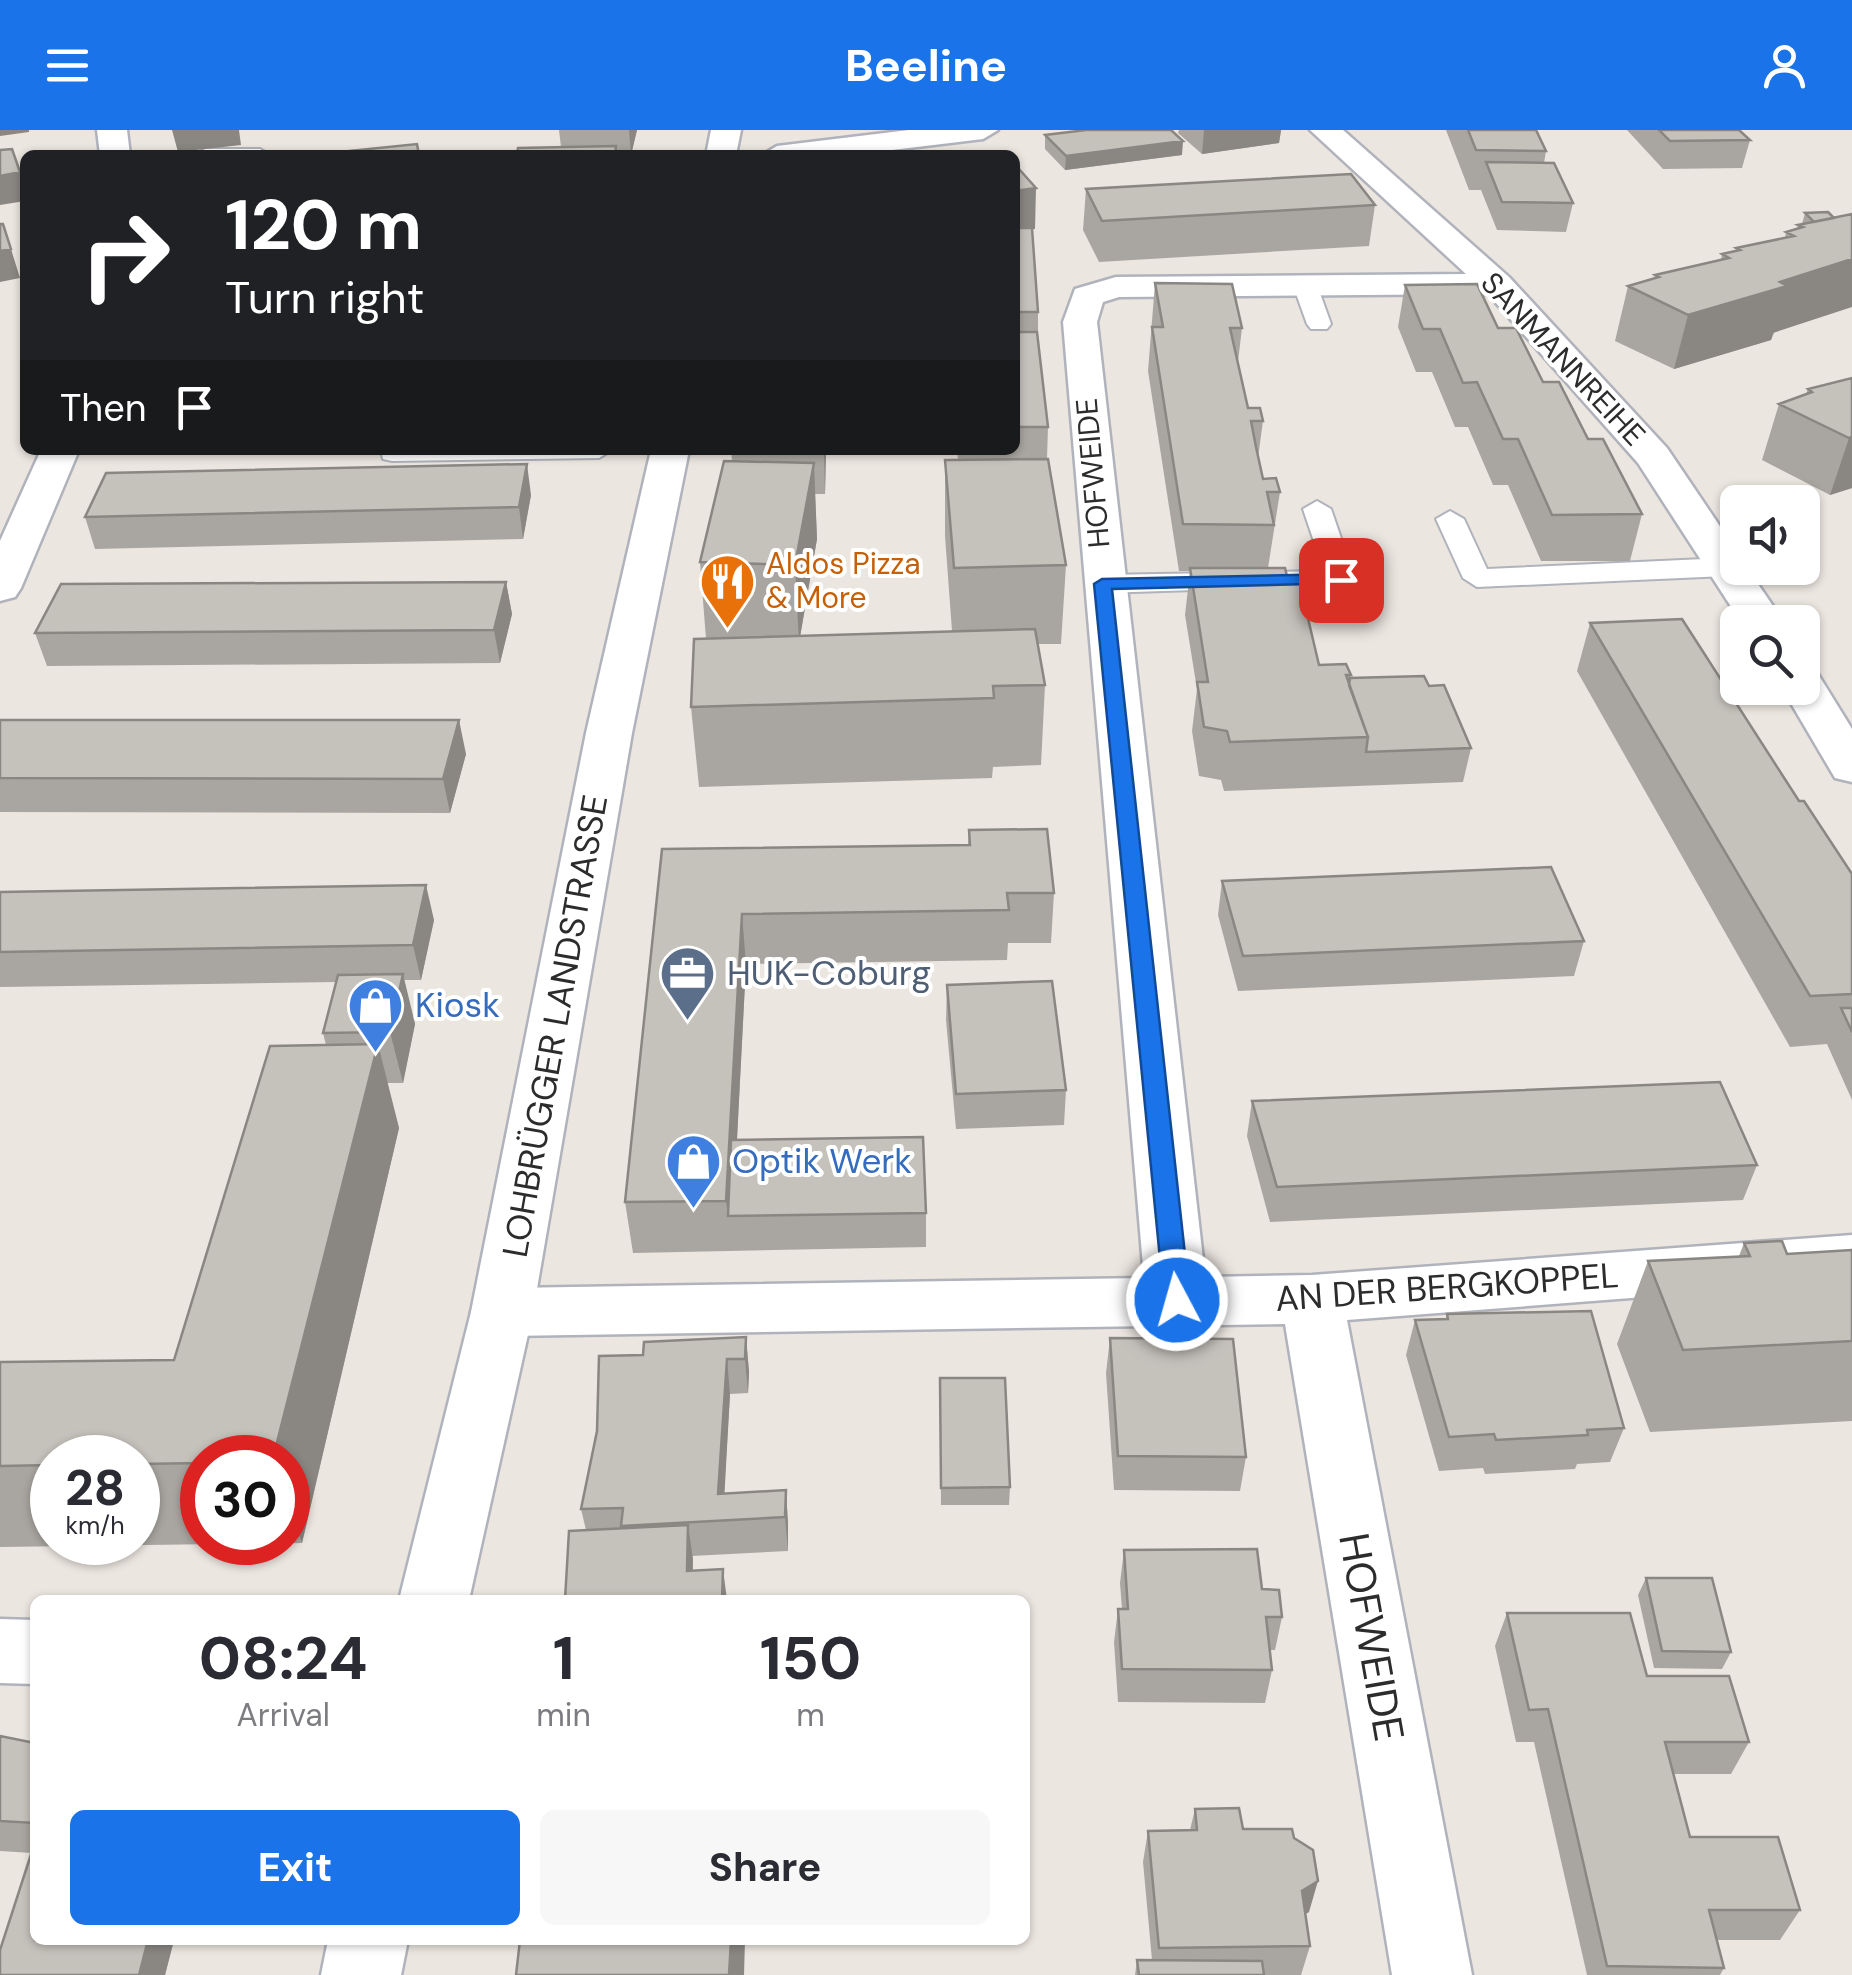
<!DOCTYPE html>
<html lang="en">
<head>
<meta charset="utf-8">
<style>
  :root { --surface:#fff; --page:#f7f7f7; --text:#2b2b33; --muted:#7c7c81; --accent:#1a73e8 }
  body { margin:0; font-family:"DM Sans",sans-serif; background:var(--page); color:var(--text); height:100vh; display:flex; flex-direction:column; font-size:38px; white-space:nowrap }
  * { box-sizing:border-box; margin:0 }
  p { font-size:32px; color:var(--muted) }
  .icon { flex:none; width:55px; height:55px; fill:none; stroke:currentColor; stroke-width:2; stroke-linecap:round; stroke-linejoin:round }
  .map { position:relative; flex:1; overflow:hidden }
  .side { position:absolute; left:30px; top:1465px; width:1000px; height:350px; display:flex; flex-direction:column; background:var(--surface); border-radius:15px; box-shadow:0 2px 8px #0004 }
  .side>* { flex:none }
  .top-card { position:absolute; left:20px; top:20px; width:1000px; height:305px; border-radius:15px; box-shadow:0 2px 8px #0004; background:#202124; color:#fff; overflow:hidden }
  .tools { position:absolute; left:1720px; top:355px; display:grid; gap:20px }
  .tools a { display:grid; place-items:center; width:100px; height:100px; border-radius:15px; background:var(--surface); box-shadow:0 2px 8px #0004; font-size:50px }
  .speed { position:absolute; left:30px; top:1305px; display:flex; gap:20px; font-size:50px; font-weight:700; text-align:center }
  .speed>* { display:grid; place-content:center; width:130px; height:130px; border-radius:50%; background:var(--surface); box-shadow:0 2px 8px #0004; line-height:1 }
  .speed small { font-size:25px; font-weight:400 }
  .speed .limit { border:15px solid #d22; background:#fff; color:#111 }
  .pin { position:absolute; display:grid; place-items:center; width:85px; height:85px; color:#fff; margin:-42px; border-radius:20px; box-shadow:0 5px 15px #0006 }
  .me { position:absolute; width:110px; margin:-55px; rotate:354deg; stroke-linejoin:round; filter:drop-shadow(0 0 8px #0008) }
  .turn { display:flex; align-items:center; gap:35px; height:210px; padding:0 40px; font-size:45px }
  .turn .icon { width:130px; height:130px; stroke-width:2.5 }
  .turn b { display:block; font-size:70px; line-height:85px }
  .then { display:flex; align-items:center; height:95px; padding:0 40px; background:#0003; gap:20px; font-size:38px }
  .eta { display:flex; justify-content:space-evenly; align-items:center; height:170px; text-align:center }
  .eta b { font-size:60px; font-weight:700; line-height:70px }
  .action { display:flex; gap:20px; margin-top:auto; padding:20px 40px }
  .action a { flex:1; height:115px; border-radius:15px; background:var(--accent); color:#fff; font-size:40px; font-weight:700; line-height:115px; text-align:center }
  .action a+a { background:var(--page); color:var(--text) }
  header { display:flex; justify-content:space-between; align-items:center; height:130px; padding:0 40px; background:var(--accent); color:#fff; font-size:45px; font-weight:700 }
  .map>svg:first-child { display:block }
</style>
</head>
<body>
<header><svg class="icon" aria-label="menu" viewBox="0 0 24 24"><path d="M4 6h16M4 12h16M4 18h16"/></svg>Beeline<svg class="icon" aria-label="person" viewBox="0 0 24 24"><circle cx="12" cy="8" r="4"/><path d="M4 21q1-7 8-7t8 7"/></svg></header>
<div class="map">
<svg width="1852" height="1845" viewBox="0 0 1852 1845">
  <rect width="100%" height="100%" fill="#ece6e0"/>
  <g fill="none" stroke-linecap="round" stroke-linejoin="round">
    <defs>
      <path id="service" d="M205 19H260L270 25H195Z
        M1305 148 1317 155 1331 194 1327 199H1311L1307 194 1293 155Z
        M381 320H612L599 328 392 331 383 329Z
        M1317 371 1331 379 1355 449 1351 455 1102 463 1088 454 1102 445 1324 441 1303 379Z
        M1450 381 1464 389 1487 439 1726 428 1740 438 1726 446 1477 457 1463 448 1436 389Z"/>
      <path id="minor" d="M97 0H127L130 25H100Z
        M909 0H998L983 9 851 25H762L777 16Z
        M1310 0H1343L1509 147 1667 318 1738 423V438H1747L1784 492H1741L1638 333 1488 164 1119 167 1103 172 1097 192 1205 1147 1312 1145 1852 1105V1151L1347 1190 1472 1845H1392L1285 1194 502 1206 480 1199 471 1182 480 1165 502 1158 1144 1148 1063 192 1075 159 1116 147 1466 144Z
        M41 320H79L21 458 15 467 0 471V411Z
        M1802 541 1818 544 1852 599V652L1835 648 1782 558H1802Z
        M0 1489 35 1490V1554L0 1553Z"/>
      <path id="tertiary" d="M711 0H741L736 25H706Z
        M651 320H689L632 603 533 1182 469 1470H399L471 1182 586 603Z
        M328 1810H408L401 1845H321Z"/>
    </defs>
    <!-- service casing -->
    <use href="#service" stroke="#b0b3bb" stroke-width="4"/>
    <!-- minor casing -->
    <use href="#minor" stroke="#b0b3bb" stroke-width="5"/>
    <!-- tertiary casing -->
    <use href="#tertiary" stroke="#b0b3bb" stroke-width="5"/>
    <!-- service -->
    <use href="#service" fill="#fff" fill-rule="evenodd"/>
    <!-- minor -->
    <use href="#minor" fill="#fff" fill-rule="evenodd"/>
    <!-- tertiary -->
    <use href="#tertiary" fill="#fff" fill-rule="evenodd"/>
  </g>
  <!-- wall -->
  <path fill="#a9a6a1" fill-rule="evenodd" d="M559 0H637L631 25H517L561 17Z
    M1179 0H1281L1279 13 1202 24 1178 3Z
    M1446 0H1536L1546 21 1544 33 1573 73 1566 102 1497 100 1481 60H1469Z
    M1627 0H1739L1750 10 1742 38 1663 39Z
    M1045 5 1182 25 1065 40 1045 19Z
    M1015 40 1035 99H1032L1038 182V205L1048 297 1047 329 1066 435 1061 514H1037L1045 555 1041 635 993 637 992 648 699 657 691 577 706 509 700 432 732 331 731 320H826L825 364H815L817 409 800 506 952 501 945 406V330H958L957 320H1015Z
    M1086 59 1375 75 1369 116 1099 132 1083 100Z
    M1828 82 1771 210 1674 239 1615 211 1628 156 1654 148 1655 145 1721 130 1722 124 1735 121 1736 118 1785 108 1786 102 1797 99 1798 95 1802 94 1805 83Z
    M1155 153 1242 198 1238 232 1248 278 1263 291 1258 328 1263 349 1280 362 1268 438 1287 446 1319 535 1351 545 1350 548 1429 556 1471 618 1463 652 1224 661 1221 650 1199 646 1192 601 1197 559 1185 485 1190 441H1179L1148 241Z
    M1405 155 1498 198 1543 252 1588 309 1642 384 1630 431H1541L1508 355H1493L1468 297H1455L1432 242H1416L1398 197Z
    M1852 248V358L1830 365 1762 330 1779 274 1806 264 1808 259Z
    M531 365 523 409 95 419 85 387Z
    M506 452 512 484 500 533 47 536 35 503Z
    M1590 493 1799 671 1852 744V970L1827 914 1790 917 1577 541Z
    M0 590 466 624 450 683 0 682Z
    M969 700 1054 763 1051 813H1008L1007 830 746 834 737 1010 926 1083V1117L633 1123 625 1072 662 719 968 715Z
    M1222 751 1584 811 1574 846 1238 861 1218 785Z
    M0 762 434 790 421 850H404L415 894 403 953H387L399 998 302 1413 0 1417V1232L174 1230 326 915 323 903 336 852 0 857ZM52 1328H138V1412H52ZM202 1328H288V1412H202Z
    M947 855 1066 960 1064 995 956 999 946 890Z
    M1252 971 1757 1035 1743 1070 1270 1092 1247 1006Z
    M1744 1113 1787 1124 1852 1120V1291L1650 1302 1617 1214 1648 1131 1739 1126Z
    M1447 1184 1624 1298 1610 1332 1577 1334 1575 1339 1485 1344 1483 1338 1439 1341 1406 1225 1415 1190 1446 1189Z
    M746 1207 749 1242 748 1263 730 1264 724 1363 786 1360 788 1394V1421L692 1426 693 1441 727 1470 586 1400 581 1379 597 1301 643 1225Z
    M1110 1208 1246 1327 1240 1361 1114 1360 1106 1243Z
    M940 1248 1010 1357 1009 1375H941Z
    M1124 1420 1262 1459 1282 1487 1275 1520H1270L1272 1540 1265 1573 1118 1572 1114 1512 1118 1479H1122L1120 1453Z
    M1646 1448 1731 1522 1722 1539 1654 1538 1638 1465Z
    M1507 1483 1647 1546 1749 1612 1731 1644H1673L1690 1707 1800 1780 1780 1810H1717L1724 1838 1720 1845H1587L1534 1612H1516L1495 1516Z
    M0 1606 35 1613V1810H174L165 1845H0L32 1723 0 1721Z
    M1195 1679 1243 1699 1309 1782 1305 1784 1310 1816 1301 1845H1135L1137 1830H1152L1143 1732 1148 1701 1190 1700Z"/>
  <!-- shaded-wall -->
  <path fill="#8a8783" d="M0 0H29V2L0 6Z
    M172 0H239L241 15 178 22Z
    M629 0H637L631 25Z
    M1204 0H1281L1279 13 1202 24Z
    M1183 11 1182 25 1065 40 1066 26Z
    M20 42 25 58V71L0 75V46Z
    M1036 58 1035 99 1015 101V61Z
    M11 119 20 148 0 152V121Z
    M1852 129V177L1773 203 1771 210 1674 239 1688 185 1780 152Z
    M1852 307V358L1830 365 1849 308Z
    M824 320H826L825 364Z
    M814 333 817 409 799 513 795 435Z
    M527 334 531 365 523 409 519 377Z
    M506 452 512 484 500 533 494 500Z
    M459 590 466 624 450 683 443 649Z
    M426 755 434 790 421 850 413 815Z
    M742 784 746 834 733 1086H728L726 1071Z
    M403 844 415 894 403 953 390 902Z
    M378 914 399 998 302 1413 288 1375V1328H273Z
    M746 1207 749 1242 748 1263 745 1229Z
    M727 1229 730 1264 723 1390 718 1364Z
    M786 1360 788 1394V1421L785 1387Z
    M688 1395 693 1429 692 1470 687 1441Z
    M723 1439 727 1470H722Z
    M1318 1751 1309 1782 1293 1791 1302 1761Z
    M148 1810H174L165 1845H139Z
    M731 1810H745L744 1845H729Z"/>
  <!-- building -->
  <path fill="#c5c1bb" stroke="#8a8783" stroke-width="2.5" d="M1086 0H1171L1183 11 1066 26 1045 5Z
    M1468 0H1536L1546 21 1476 20Z
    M1659 0H1739L1750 10 1670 11Z
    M417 14 419 25H310Z
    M616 16 615 25H517L518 18Z
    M12 19 20 42 0 46V20Z
    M1486 32 1554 33 1573 73 1502 72Z
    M1019 39 1036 58 1015 61V40Z
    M1351 44 1375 75 1102 91 1086 59Z
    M1828 82 1834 88 1814 92 1805 83Z
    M1852 84V129L1780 152 1787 156 1688 185 1628 156 1659 147 1655 145 1729 128 1722 124 1740 120 1736 118 1794 106 1786 102 1803 97 1798 95Z
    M0 94H3L11 119 0 121Z
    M1015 98H1032L1038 182H1015Z
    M1155 153 1232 154 1242 198H1230L1248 278H1260L1263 291H1251L1256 317 1263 349 1276 348 1280 362H1267L1274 395 1183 394 1152 197H1163Z
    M1477 154 1498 198H1516L1543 252H1559L1588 309H1603L1642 384 1552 385 1518 309H1503L1477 252 1463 253 1440 199H1423L1405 155Z
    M1015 202H1037L1048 297H1015Z
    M1852 248V307L1849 308 1779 274 1812 262 1808 259Z
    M1048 329 1066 435 954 438 945 330Z
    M724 331 814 333 795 435 700 432Z
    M527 334 519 377 85 387 106 343Z
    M1190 438H1285L1287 446H1298L1319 535 1346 534 1351 545H1346L1368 607 1230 612 1227 601 1204 597 1197 552H1208Z
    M506 452 494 500 35 503 61 454Z
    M1682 489 1799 671H1804L1852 744V864L1810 866 1590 493Z
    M1035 499 1045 555 993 556 994 568 691 577 694 509Z
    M1424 546 1429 556 1444 555 1471 618 1366 622 1368 607 1349 555 1350 548Z
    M0 590H459L443 649 0 648Z
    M1047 699 1054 763H1007L1009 780 742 784 726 1071 625 1072 662 719 970 715 969 700Z
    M1551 737 1584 811 1243 826 1222 751Z
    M426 755 413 815 0 822V762Z
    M403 844 390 902 323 903 338 845Z
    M1052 851 1066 960 956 964 947 855Z
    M1841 878H1852V902Z
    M378 914 273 1328H202V1333L138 1334V1328H52V1335L0 1336V1232L174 1230 270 916Z
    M1720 952 1757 1035 1277 1057 1252 971Z
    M923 1007 926 1083 728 1086 731 1010Z
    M1782 1111 1787 1124 1852 1120V1211L1683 1220 1648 1131 1750 1126 1744 1113Z
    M1591 1181 1624 1298 1587 1300 1588 1305 1496 1310 1494 1304 1449 1307 1415 1190 1448 1189 1447 1184Z
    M746 1207 745 1229H727L718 1364 786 1360 785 1387 621 1396 623 1378 581 1379 597 1301 599 1226 643 1225 644 1212Z
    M1110 1208 1233 1209 1246 1327 1118 1326Z
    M940 1248H1005L1010 1357 941 1358Z
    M688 1395 687 1441 723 1439 722 1470H565L569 1401Z
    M1257 1419 1262 1459 1279 1460 1282 1487H1266L1272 1540 1122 1539 1118 1479H1128L1124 1420Z
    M1646 1448H1712L1731 1522 1662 1521Z
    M1507 1483H1630L1647 1546H1729L1749 1612H1665L1690 1707H1778L1800 1780H1709L1724 1838 1607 1836 1548 1579 1529 1580Z
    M0 1606 35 1613V1693L0 1691Z
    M1239 1678 1243 1699H1292L1294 1708 1313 1720 1318 1751 1302 1761 1310 1816 1159 1818 1148 1701 1197 1700 1195 1679Z
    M35 1712V1810H148L139 1845H0V1820Z
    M520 1810H731L729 1845H516Z
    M1137 1830 1262 1831 1264 1845H1139Z"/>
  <!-- route -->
  <path fill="#1a73e8" stroke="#114b97" stroke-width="2.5" d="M1341 444 1349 450 1347 453 1112 459 1190 1170 1177 1180 1164 1170 1094 454 1102 449Z"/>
  <!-- icons -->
  <defs>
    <symbol id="restaurant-pin" viewBox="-11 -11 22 30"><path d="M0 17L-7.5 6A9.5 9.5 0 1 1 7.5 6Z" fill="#e8710a" stroke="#fff"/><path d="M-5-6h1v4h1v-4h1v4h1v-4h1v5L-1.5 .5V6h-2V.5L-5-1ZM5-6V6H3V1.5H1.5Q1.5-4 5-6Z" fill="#fff"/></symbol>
    <symbol id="office-pin" viewBox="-11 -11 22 30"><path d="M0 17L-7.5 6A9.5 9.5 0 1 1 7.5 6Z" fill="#5c6f8a" stroke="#fff"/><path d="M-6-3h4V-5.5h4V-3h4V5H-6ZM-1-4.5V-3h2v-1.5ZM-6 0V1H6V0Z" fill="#fff"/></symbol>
    <symbol id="shop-pin" viewBox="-11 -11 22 30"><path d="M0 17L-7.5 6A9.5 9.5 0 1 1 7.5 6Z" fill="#3f7fe0" stroke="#fff"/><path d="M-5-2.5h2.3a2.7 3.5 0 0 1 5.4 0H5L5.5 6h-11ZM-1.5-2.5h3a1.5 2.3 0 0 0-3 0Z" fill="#fff"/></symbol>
  </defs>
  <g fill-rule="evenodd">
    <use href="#restaurant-pin" x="696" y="420" width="63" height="86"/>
    <use href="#office-pin" x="656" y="812" width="63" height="86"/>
    <use href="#shop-pin" x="344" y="844" width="63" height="86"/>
    <use href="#shop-pin" x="662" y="1000" width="63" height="86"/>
  </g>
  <g text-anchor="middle" stroke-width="8" stroke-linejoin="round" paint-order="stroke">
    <!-- far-street labels -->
    <g font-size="30" fill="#2c2c2c" stroke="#fff">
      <text transform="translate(1563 229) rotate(47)" y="10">SANMANNREIHE</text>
      <text transform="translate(1093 343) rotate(-95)" y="10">HOFWEIDE</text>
    </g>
    <!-- far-food labels -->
    <g font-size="30" fill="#c56008" stroke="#fff" text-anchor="start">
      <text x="766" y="444">Aldos Pizza<tspan x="766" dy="34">&amp; More</tspan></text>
    </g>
    <!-- service labels -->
    <g font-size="35" fill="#4e5e75" stroke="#fff" text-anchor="start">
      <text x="727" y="855">HUK-Coburg</text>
    </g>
    <!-- shop labels -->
    <g font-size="35" fill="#366cbe" stroke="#fff" text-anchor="start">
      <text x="415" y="887">Kiosk</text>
      <text x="732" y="1043">Optik Werk</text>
    </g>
    <!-- street labels -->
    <g font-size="35" fill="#2c2c2c" stroke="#fff">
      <text transform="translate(555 896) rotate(-80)" y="12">LOHBRÜGGER LANDSTRASSE</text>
      <text transform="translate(1447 1157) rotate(-4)" y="12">AN DER BERGKOPPEL</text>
    </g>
    <!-- near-street labels -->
    <g font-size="42" fill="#2c2c2c" stroke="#fff">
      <text transform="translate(1372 1507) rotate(80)" y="15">HOFWEIDE</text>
    </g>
  </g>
</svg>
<div class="tools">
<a><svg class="icon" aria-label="sound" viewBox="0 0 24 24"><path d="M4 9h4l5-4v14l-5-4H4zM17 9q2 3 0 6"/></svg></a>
<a><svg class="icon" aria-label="search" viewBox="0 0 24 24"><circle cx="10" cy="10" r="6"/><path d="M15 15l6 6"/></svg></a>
</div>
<div class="speed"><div>28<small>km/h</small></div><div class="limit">30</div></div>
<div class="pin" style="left:1341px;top:450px;background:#d93025"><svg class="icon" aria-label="arrive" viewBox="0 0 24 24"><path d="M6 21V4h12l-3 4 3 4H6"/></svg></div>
<svg class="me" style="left:1177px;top:1170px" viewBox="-20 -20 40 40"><circle r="17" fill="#1a73e8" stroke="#fff" stroke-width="3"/><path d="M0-11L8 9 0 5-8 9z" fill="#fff"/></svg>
<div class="top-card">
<div class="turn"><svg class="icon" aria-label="right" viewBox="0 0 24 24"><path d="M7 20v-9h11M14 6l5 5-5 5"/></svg><div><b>120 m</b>Turn right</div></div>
<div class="then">Then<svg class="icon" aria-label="arrive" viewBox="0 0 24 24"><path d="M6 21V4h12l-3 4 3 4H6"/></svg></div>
</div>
<section class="side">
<div class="eta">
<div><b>08:24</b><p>Arrival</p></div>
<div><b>1</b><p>min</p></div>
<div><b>150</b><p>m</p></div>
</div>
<div class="action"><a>Exit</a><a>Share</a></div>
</section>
</div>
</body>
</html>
